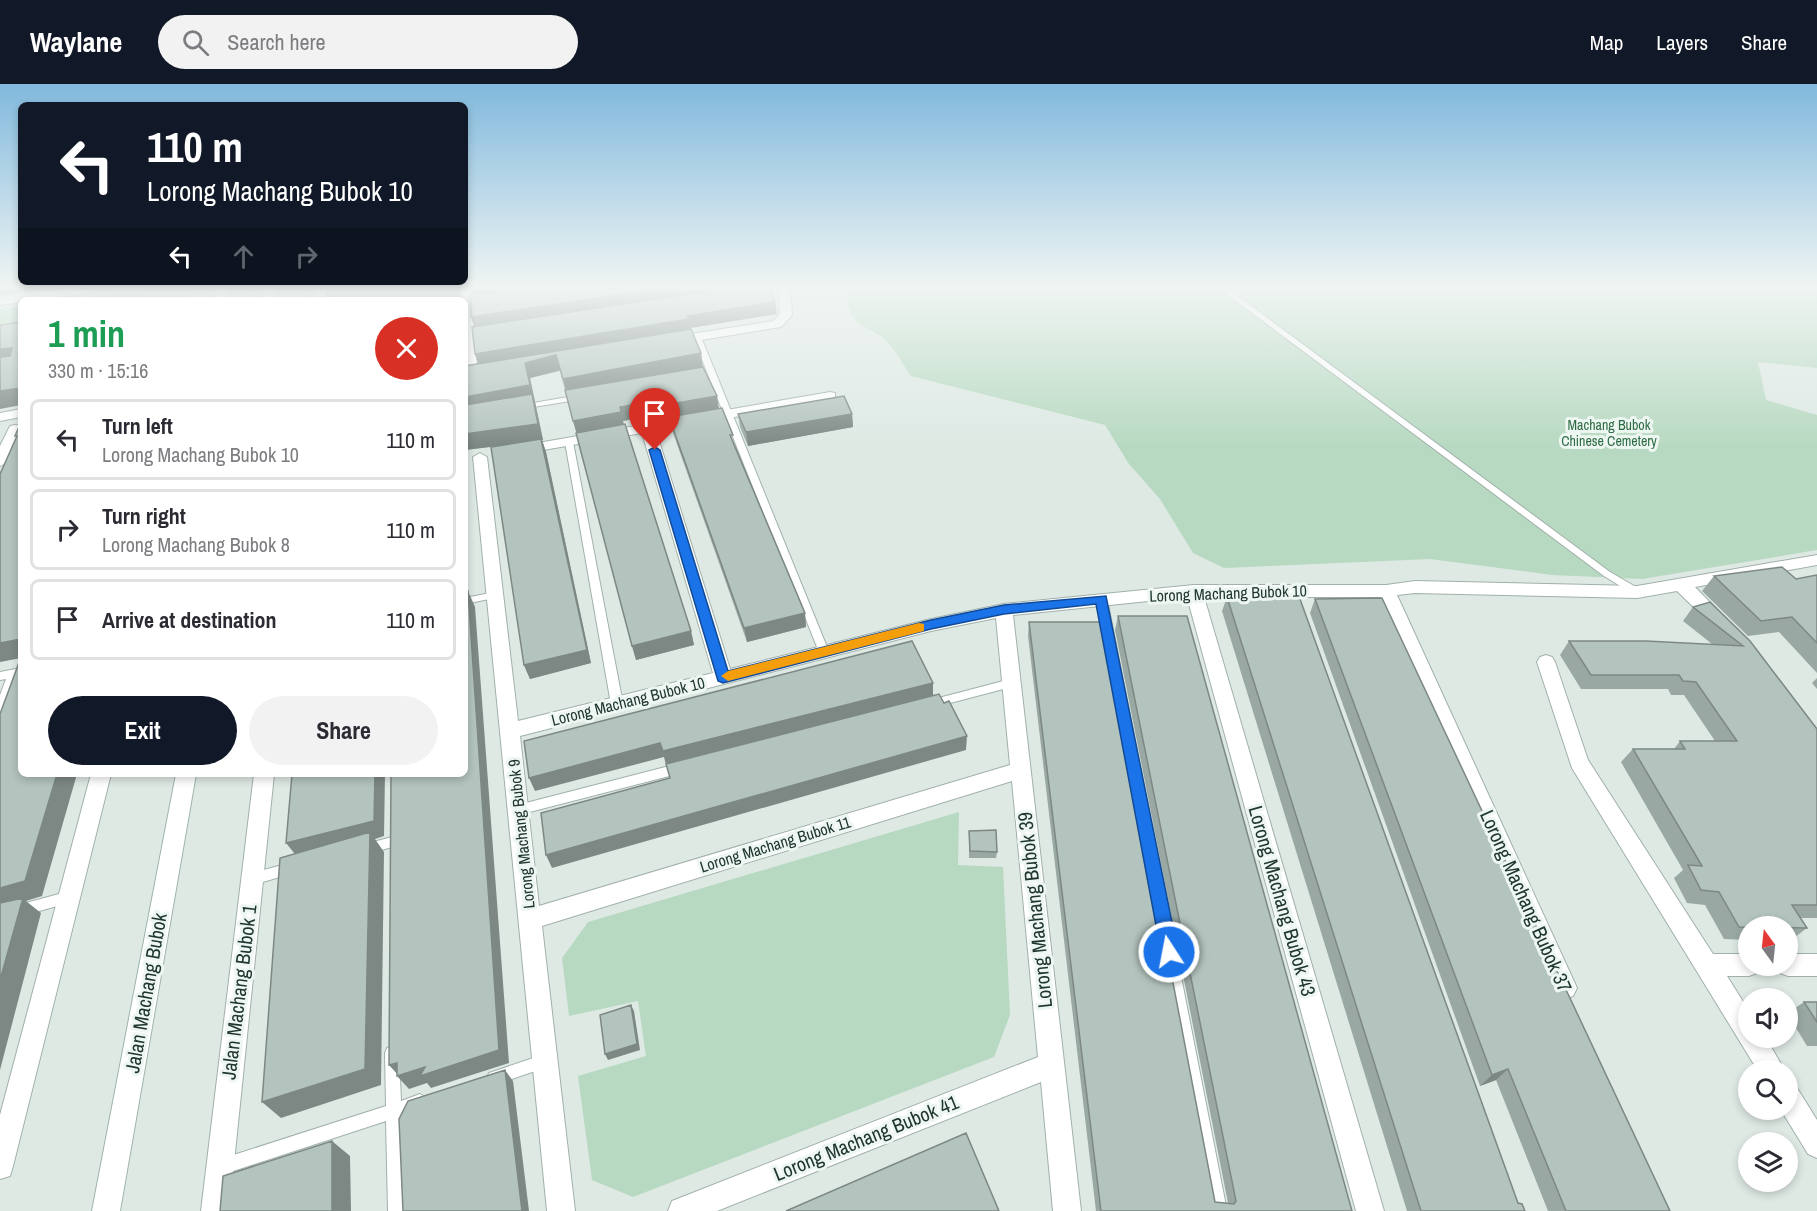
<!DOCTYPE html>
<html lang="en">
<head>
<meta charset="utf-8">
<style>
  :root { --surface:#fff; --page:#f2f2f3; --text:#2b2b33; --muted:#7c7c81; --line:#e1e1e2; --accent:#111827 }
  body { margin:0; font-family:"Archivo Narrow",sans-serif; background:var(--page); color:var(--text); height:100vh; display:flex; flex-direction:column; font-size:22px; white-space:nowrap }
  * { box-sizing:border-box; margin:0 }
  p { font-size:20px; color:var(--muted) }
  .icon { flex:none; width:33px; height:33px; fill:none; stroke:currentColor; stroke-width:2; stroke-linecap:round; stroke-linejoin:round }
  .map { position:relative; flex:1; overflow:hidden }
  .side { position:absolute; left:18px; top:213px; width:450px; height:480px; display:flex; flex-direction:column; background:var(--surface); border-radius:9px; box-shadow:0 3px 9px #0003 }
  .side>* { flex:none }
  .hud { position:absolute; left:18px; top:18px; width:450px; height:183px; border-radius:9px; box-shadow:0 3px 9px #0003; background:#111827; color:#fff; overflow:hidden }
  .needle { width:39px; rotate:345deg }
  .controls { position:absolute; left:1738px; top:832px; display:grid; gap:12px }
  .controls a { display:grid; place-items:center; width:60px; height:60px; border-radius:50%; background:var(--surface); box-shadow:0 3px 9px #0003; font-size:30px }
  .pin { position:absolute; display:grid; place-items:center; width:51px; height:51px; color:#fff; margin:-62px -26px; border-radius:50% 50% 50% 0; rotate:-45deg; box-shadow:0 0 6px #0007 }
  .pin .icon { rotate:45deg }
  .me { position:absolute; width:66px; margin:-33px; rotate:349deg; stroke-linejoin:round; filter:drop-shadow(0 0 4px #0008) }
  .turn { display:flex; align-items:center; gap:21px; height:126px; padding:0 30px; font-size:27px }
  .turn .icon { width:78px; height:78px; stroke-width:2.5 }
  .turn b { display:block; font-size:42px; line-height:51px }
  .lanes { display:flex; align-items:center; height:57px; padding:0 30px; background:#0003; justify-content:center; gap:30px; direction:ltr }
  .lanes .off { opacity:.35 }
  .round { display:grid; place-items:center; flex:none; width:63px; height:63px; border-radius:32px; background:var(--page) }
  .headline { display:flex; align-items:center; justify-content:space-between; height:102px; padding:0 30px }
  h1 { font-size:36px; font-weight:700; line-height:45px; color:#1e9e55 }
  .action { display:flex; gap:12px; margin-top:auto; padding:12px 30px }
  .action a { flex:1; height:69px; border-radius:36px; background:var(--accent); color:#fff; font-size:24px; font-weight:700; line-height:69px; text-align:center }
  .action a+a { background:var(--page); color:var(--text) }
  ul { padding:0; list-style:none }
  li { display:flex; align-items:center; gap:18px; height:81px; margin:0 12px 9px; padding:0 18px; border:3px solid var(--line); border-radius:9px }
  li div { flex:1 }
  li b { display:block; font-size:22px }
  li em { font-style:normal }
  header { display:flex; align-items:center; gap:36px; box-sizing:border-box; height:84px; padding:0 30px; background:var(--accent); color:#fff }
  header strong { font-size:28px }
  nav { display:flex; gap:33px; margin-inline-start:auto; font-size:21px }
  .search { width:420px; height:54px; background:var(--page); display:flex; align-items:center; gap:15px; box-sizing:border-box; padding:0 21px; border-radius:33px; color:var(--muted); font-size:22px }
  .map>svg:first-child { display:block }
</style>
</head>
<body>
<header>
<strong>Waylane</strong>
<div class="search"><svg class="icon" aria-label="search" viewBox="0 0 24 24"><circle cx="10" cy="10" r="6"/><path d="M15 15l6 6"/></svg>Search here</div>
<nav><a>Map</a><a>Layers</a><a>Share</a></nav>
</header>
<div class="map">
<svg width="1817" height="1127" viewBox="0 0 1817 1127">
  <rect width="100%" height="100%" fill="#dee9e4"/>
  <!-- green -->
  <path fill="#b7d9c1" d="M149 205H189L186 214 175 216H66Z
    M846 205H1817V284L1758 278 1766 316 1817 331V466L1642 495 1552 491 1430 475 1224 484 1193 469 1160 415 1129 380 1105 341 911 292C904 282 898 270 890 261 869 236 850 252 846 205Z
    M21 222V237L0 240V225Z
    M959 728 958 781 1003 783 1010 931 994 973 633 1113 592 1096 578 992 646 972 638 917 569 932 562 874 588 838Z"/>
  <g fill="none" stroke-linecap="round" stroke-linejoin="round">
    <defs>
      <path id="lane" d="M1220 205H1228L1610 488 1641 506 1642 508 1641 510H1633L1604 492Z
        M694 251 701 253 829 568 828 571 824 572 819 568 693 253Z
        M580 311H583V315L521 325 517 323 521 321Z
        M569 355 573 358 623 620 621 623H613L611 620 565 358Z
        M495 508 499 509 500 511 499 513 465 520V514Z
        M1102 512 1107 515 1227 1127H1211L1097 515Z
        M21 584V592L17 593 6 627 4 630 0 631V611L6 595 0 596V588Z
        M1011 595 1015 596 1016 599 1015 602 931 624 927 623 925 620 927 617 931 616Z
        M681 679 685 681 687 684 685 687 681 689 518 731 514 730 512 726 514 722 518 721Z
        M392 753 396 754 398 758 396 762 366 770 362 769 360 765 362 761Z
        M290 779 294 781 296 785 294 789 252 801 247 799 246 795 247 791 252 789Z
        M70 807 75 809 76 813 75 817 0 838V826Z
        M392 962 397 964 399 969 401 1017 420 1010 425 1013 428 1018 425 1023 401 1032 404 1127H388L386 1037 221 1091 215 1089 213 1083 215 1077 221 1075 386 1022 385 969 387 964Z
        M545 970 550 972 552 977 550 982 494 1001 489 999 487 994 489 989Z"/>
      <path id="street" d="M64 205H99L93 209 0 221V213Z
        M218 205H230L227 216H215Z
        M314 205H326L324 216H312Z
        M458 205H470L478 291 471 295 465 292V216H459Z
        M778 205H790L792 231 781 243 671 261 665 257 671 253 773 237 780 230Z
        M830 308 835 309V315L656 347 730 585 931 535 1004 520 1194 501H1386L1415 497 1637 502 1817 471V481L1695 503 1725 534 1728 538 1719 544 1713 542 1677 507 1637 514 1415 509 1397 511 1577 904 1573 912 1565 915 1557 912 1380 513H1204L1384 1127H1356L1187 513 1013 531 1081 1127H1053L1041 998 717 1127H668L672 1117 1038 973 1012 697 542 842 575 1127H547L473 373 480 369 487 373 518 637 713 589 642 349 520 370 515 369 513 366 515 363ZM996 534 1010 681 539 822 520 652 931 547Z
        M21 325V333L0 337V329Z
        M15 341 20 342C22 352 11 380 0 382V362L10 342Z
        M1546 571 1552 573 1555 578 1588 676 1713 870H1749V882H1760L1757 889 1749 892H1727L1749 927V954H1766L1785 987H1758L1572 684 1537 578 1540 573Z
        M91 690H111L13 1082 10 1092 0 1095V1031Z
        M254 690H274L229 1127H201Z
        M1788 870H1817V892H1788L1780 889 1777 882H1788Z
        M1788 1000 1797 1004 1817 1036V1074L1808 1070 1781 1026H1788Z"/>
      <path id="secondary" d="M265 205H277L275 216H263Z
        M176 690H196L120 1127H92Z"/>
    </defs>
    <!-- lane casing -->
    <use href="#lane" stroke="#a1b0ab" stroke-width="2"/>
    <!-- street casing -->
    <use href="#street" stroke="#a1b0ab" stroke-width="2"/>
    <!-- secondary casing -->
    <use href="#secondary" stroke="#9eb4ac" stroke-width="2"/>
    <!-- lane -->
    <use href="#lane" fill="#fff" fill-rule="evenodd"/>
    <!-- street -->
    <use href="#street" fill="#fff" fill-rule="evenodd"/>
    <!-- secondary -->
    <use href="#secondary" fill="#fff" fill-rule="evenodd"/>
  </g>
  <!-- wall -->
  <path fill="#9aa8a3" d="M777 230 690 244 701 269 703 283 719 324 805 529 806 543 747 558 672 346 669 334H667L666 329 623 337 691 547 694 561 636 576 560 287 530 294 543 356H542L546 368 591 579 530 595 524 581 500 362 465 366 478 280 475 270V243L471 233Z
    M738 330H852L853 343 748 362 740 343Z
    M1817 491V589L1779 548 1748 552 1702 507 1714 492 1796 495Z
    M1227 513 1518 1119 1525 1127H1407L1222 527Z
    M1315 515 1670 1127H1548L1496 996 1480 1002 1310 529Z
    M1710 518 1817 645V834H1800L1807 844 1791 856H1788V843H1749V856L1724 855 1705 821 1687 819 1674 794 1683 786 1621 678 1633 665H1674L1680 657H1715L1684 611H1671L1668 605H1581L1560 571 1569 557 1712 560 1683 537 1693 523Z
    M1118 532 1352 1127H1096L1028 552 1029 538 1215 1118 1228 1119 1115 546Z
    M1817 594V605L1812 599Z
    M969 747 997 768 996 774H969Z
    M1804 918H1817V962H1807L1788 931V929Z"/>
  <!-- shaded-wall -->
  <path fill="#7d8884" d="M0 205H43L0 211Z
    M458 205 462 216H458Z
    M470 205H533L473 214Z
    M657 205H756L476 247 471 233Z
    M775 218 777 230 690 244 691 248 479 283 475 270 687 232Z
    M12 264 21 277 0 282V265Z
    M701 269 703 285 567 311 563 295Z
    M556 271 561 286 530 294 543 356H542L546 368 591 579 530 595 524 581 542 356 465 366V313L525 279Z
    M21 304V321L0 325V307Z
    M717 312 719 325 667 334 665 321Z
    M663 315 666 329 623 337 624 342 577 350 573 337 620 323Z
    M852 330 853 343 748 362 746 348Z
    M468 507 475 523 509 979 431 1004 427 999 409 1005 397 992H399L389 981 397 979 425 983Z
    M805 529 806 543 747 558 744 544Z
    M691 547 694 561 636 576 632 562Z
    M21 555V574L0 578V559Z
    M933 599V613L666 681 664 673 535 707 529 694 660 659Z
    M967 652 966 666 552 784 546 771Z
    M57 690H77L42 812 26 817 41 829 0 986V804Z
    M375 690H385L384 752 375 755 384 768 381 1001 281 1034 262 1018 299 775 286 759Z
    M631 921 634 927 640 966 608 976 605 970Z
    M1508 985 1496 996 1480 1002 1492 991Z
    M505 986 513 997 529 1127H522Z
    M332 1057 350 1072 351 1127H332Z"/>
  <!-- building -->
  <path fill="#b3c3bd" stroke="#7d8884" stroke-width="1.5" d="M328 205H458V216H327Z
    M512 205H657L471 233 470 211Z
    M723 205H771L775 218 687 232 689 235 475 270 472 243Z
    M21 238V304L0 307V273L10 272 12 264 0 265V241Z
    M691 245 701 269 563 295 556 271 525 279 530 301 465 313V282Z
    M703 283 717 312 665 321 663 315 620 323 621 328 573 337 565 306Z
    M532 310 538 340 465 350V321Z
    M844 312 852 330 746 348 738 330Z
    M722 324 733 351H730L805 529 744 544 669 333Z
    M21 338V555L0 559V390L17 352H15Z
    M625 340 691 547 632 562 576 349Z
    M541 355 587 566 524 581 491 363Z
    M1782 483 1796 495 1817 491V559L1792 533 1761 537 1714 492Z
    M465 507H468L499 966 420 992 425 983 397 992V979L389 981 391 690H465Z
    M1291 512 1300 515 1518 1119 1522 1120 1525 1127H1421L1227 513Z
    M1382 514 1670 1127H1566L1508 985 1492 991 1315 515Z
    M1710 518 1750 557 1817 645V821H1792L1807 844 1739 843 1719 808 1701 806 1688 781 1702 782 1633 665H1685L1680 657H1737L1696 598 1683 597 1679 591H1591L1569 557H1646L1743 562 1693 523Z
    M1118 532H1187L1352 1127H1101L1029 538H1104L1215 1118 1234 1120 1236 1117Z
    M912 557 933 599 663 667 660 659 529 694 524 657Z
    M21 573V690H57L25 797 0 804V630Z
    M939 610 944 619 949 617 967 652 546 771 541 729 670 694 666 680Z
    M292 690H375L374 737 286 759Z
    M996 746 997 768 970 767 969 747Z
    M370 748 365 985 262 1018 280 774Z
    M23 814 0 896V819Z
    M1804 918H1817V938Z
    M631 921 637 960 605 970 600 931Z
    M505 986 522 1127H403L399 1035 408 1017Z
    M966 1049 999 1127H786Z
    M332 1057V1127H220L223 1092Z"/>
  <!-- sky -->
  <linearGradient id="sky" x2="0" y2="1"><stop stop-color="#81b9dd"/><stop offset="0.56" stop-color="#f0f5f3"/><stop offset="1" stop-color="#f0f5f3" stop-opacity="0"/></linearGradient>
  <rect width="1817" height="363" fill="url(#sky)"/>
  <!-- route -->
  <path fill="#1a73e8" stroke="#114b97" stroke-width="1.5" d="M655 363 660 366 728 587 931 536 1004 521 1106 512 1178 868 1176 874 1169 876 1163 874 1161 868 1096 520 1004 530 931 545 723 599 718 597 649 366Z"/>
  <!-- slow -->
  <path fill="#f59e0b" d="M919 539 924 540V547L728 597 721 592 728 587Z"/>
  <g text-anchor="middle" stroke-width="6" stroke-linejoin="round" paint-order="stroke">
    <!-- far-park labels -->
    <g font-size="14" fill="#2d6c45" stroke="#eef6f2">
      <text x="1609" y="346">Machang Bubok<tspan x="1609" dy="16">Chinese Cemetery</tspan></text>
    </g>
    <!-- street labels -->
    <g font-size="16" fill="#203731" stroke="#eef6f2">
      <text transform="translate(1228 509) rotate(-2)" y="6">Lorong Machang Bubok 10</text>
      <text transform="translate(628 617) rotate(-14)" y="6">Lorong Machang Bubok 10</text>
      <text transform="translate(521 750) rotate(-96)" y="6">Lorong Machang Bubok 9</text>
      <text transform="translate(775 760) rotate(-17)" y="6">Lorong Machang Bubok 11</text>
    </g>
    <!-- near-street labels -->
    <g font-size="20" fill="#203731" stroke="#eef6f2">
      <text transform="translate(1282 817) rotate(74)" y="7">Lorong Machang Bubok 43</text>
      <text transform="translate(1526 817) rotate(66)" y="7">Lorong Machang Bubok 37</text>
      <text transform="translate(1035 826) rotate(-96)" y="7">Lorong Machang Bubok 39</text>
      <text transform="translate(239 908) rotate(-83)" y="7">Jalan Machang Bubok 1</text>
      <text transform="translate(146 909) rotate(-80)" y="7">Jalan Machang Bubok</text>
      <text transform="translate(866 1054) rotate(-22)" y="7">Lorong Machang Bubok 41</text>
    </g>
  </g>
</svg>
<div class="controls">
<a><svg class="needle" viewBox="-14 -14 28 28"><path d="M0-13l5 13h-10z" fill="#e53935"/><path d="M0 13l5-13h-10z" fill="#7c7c81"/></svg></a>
<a><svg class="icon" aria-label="sound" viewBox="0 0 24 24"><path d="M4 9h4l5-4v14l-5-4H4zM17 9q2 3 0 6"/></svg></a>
<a><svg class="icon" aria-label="search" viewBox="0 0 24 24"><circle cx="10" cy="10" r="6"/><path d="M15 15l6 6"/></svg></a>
<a><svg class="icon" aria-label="layers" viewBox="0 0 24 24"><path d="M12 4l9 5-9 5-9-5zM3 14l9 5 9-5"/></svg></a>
</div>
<div class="pin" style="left:655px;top:366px;background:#d93025"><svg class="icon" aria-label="arrive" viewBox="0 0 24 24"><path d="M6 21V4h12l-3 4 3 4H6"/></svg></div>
<svg class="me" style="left:1169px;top:868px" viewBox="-20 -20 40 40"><circle r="17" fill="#1a73e8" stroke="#fff" stroke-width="3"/><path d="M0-11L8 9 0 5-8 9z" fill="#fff"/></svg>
<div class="hud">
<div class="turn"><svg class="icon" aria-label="left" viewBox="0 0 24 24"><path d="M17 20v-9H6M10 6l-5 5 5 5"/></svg><div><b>110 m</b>Lorong Machang Bubok 10</div></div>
<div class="lanes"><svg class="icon" aria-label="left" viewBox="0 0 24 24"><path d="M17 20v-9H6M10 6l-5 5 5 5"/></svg><svg class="icon off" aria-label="ahead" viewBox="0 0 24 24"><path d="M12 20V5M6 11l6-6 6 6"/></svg><svg class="icon off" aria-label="right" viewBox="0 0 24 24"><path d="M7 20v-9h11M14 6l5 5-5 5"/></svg></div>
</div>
<section class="side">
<div class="headline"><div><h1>1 min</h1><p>330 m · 15:16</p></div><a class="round" style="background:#d93025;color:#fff"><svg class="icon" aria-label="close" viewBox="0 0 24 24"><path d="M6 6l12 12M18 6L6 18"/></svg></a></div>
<ul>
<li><svg class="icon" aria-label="left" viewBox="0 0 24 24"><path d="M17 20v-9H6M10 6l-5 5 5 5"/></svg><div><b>Turn left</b><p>Lorong Machang Bubok 10</p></div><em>110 m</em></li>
<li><svg class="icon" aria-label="right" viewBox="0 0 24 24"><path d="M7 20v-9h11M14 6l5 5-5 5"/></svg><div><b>Turn right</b><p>Lorong Machang Bubok 8</p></div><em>110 m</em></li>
<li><svg class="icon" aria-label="arrive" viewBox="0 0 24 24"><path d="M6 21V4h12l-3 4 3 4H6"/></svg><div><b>Arrive at destination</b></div><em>110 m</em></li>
</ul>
<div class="action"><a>Exit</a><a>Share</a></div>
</section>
</div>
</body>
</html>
